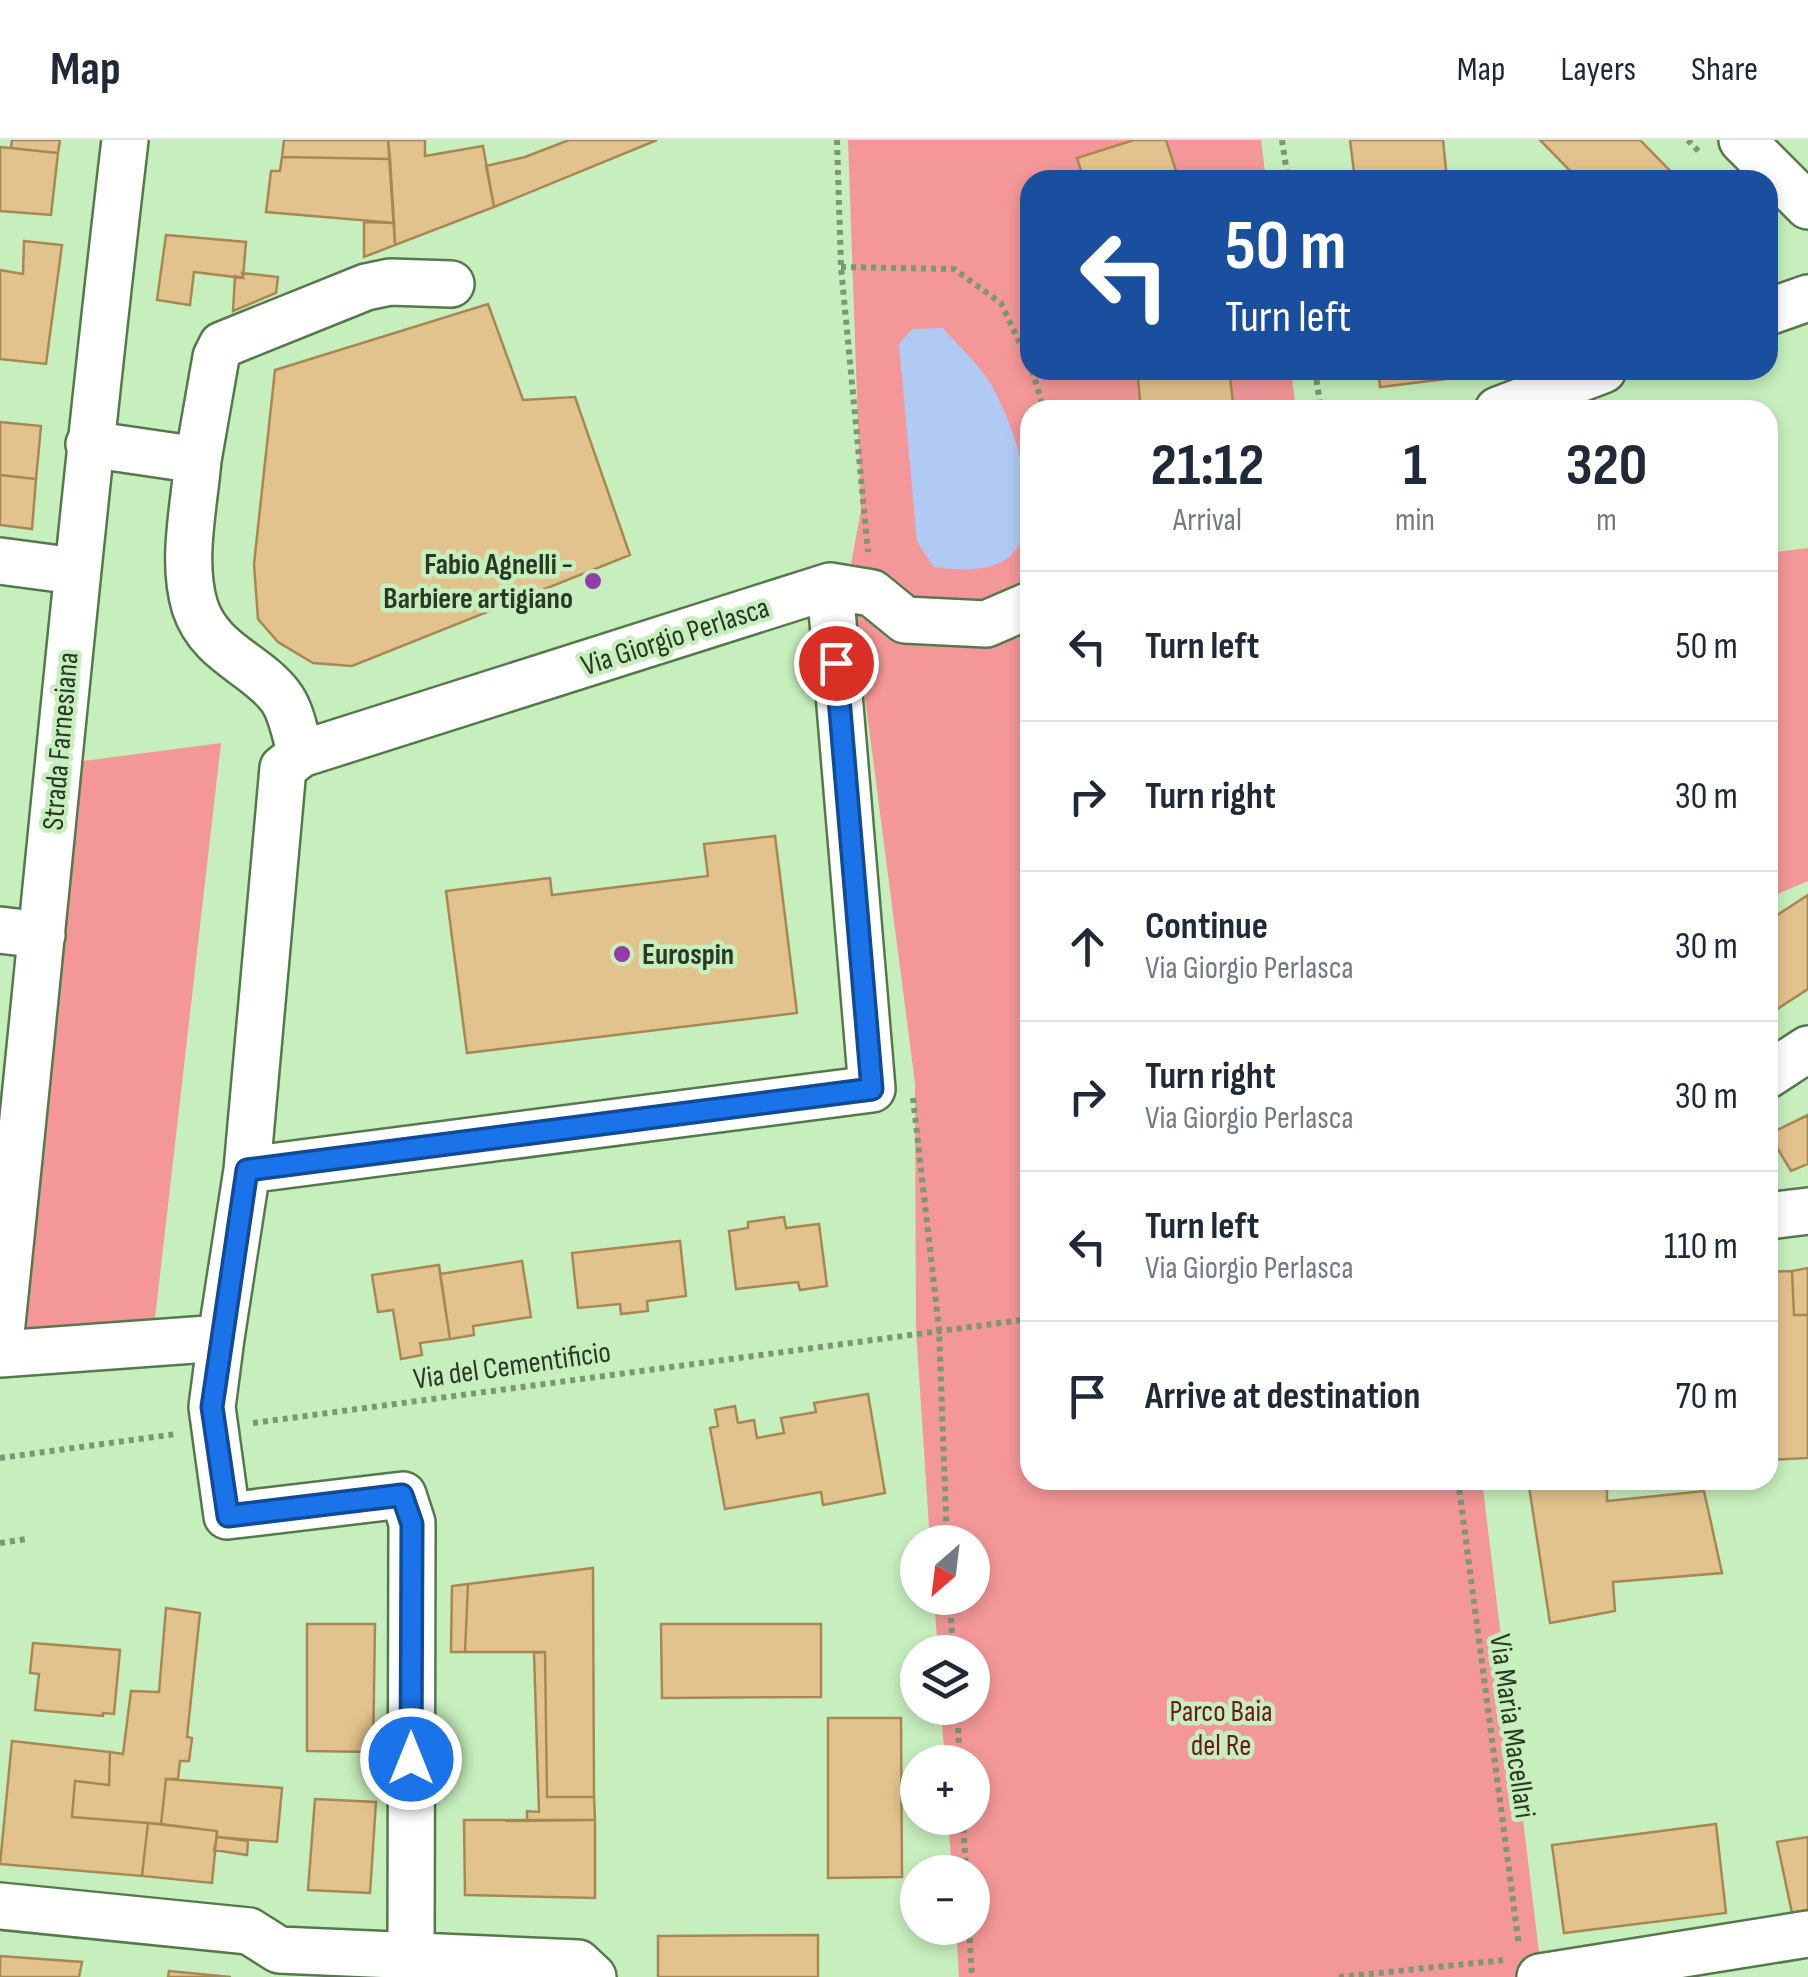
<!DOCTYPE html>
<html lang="en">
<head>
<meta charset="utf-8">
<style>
  :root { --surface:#fff; --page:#f2f2f3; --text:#1f2937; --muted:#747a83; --line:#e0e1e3 }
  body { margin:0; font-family:"Sofia Sans Condensed",sans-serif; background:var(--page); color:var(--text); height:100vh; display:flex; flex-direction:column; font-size:38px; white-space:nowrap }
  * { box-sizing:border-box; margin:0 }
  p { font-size:32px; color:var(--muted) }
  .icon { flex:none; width:55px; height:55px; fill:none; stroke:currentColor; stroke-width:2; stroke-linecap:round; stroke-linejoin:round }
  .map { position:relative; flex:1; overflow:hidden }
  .details { position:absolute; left:1020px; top:260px; width:758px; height:1090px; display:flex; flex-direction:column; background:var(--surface); border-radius:30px; box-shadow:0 5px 15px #0003 }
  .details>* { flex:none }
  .top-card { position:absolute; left:1020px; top:30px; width:758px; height:210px; border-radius:30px; box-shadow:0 5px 15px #0003; background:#1a4fa0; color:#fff; overflow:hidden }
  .needle { width:65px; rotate:208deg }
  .fabs { position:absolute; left:900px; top:1385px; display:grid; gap:20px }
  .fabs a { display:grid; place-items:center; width:90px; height:90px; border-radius:50%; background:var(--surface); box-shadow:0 5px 15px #0003; font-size:50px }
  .pin { position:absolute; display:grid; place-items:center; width:85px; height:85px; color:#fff; margin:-42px; border:5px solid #fff; border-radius:50%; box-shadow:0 2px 10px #0007 }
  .me { position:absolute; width:110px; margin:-55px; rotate:0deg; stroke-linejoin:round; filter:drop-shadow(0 0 8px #0008) }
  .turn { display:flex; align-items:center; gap:35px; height:210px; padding:0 40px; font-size:45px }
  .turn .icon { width:130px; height:130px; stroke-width:2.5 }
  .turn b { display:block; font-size:70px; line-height:85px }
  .eta { display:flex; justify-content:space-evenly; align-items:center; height:170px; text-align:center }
  .eta b { font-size:60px; font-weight:700; line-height:70px }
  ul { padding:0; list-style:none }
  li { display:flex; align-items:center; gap:30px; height:150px; padding:0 40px; border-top:2px solid var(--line) }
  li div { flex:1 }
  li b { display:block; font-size:38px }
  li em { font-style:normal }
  header { display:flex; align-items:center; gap:60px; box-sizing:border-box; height:140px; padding:0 50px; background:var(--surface); border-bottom:2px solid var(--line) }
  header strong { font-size:48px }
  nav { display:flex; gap:55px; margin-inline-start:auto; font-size:35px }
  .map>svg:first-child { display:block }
</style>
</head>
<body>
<header>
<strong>Map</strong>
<nav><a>Map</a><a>Layers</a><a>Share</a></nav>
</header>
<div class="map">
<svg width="1808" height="1837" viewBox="0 0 1808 1837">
  <rect width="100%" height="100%" fill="#c7efbd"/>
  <!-- green -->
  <path fill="#f49798" d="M848 0H1261L1266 40H1030V230H1291L1296 270H1030V1340H1482L1542 1837H959L956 1788H972V1732H952L948 1678H972V1622H945L941 1568H972V1512H938L934 1458H972V1402H930L916 1190 915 943 849 434 861 371Z
    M1808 408V741L1768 758V413Z
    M221 603 153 1196 18 1205 76 622Z"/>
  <!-- water -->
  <path fill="#b0caf4" d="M943 188C959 207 982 227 993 248 1014 286 1049 383 1009 417 990 433 956 430 934 427L917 402 899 204 912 189Z"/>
  <!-- building -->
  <path fill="#e3c38d" stroke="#a78854" stroke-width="2.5" d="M12 0H60L58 13 11 8Z
    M284 0H388L390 19 282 17Z
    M388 0H425V16L483 6 494 67 395 105Z
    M569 0H657L494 67 486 26 525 17Z
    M1134 0H1166L1179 40H1084L1077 18Z
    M1350 0H1443L1447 40H1355Z
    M1540 0H1640L1679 40H1579Z
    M0 7 58 13 51 75 0 71Z
    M282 17 390 19 394 83 266 72 271 31H280Z
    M364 82 394 83 395 105 364 117Z
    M166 95 246 102 243 138 194 132 190 165 157 160Z
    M24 101 62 105 46 224 0 219V130L23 134Z
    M242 133 278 137 276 153 233 171 235 136 243 138Z
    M488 164 523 260 575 257 630 415 352 526 313 523 278 502 258 479 254 424 275 230Z
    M1137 230H1229L1234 270H1141Z
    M1378 230H1470L1471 236 1380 247Z
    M0 282 41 286 36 339 0 335Z
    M0 335 36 339 32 389 0 385Z
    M775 696 797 873 467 913 446 751 550 738 552 755 708 736 704 704Z
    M1808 755V849L1768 875V781Z
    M1808 975V1024L1791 1031 1769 994Z
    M784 1077 786 1088 819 1084 827 1146 800 1150 798 1142 736 1149 729 1091 748 1088V1082Z
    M680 1101 686 1156 647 1161 648 1171 621 1174 620 1164 578 1168 572 1113Z
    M522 1121 531 1177 473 1186 474 1195 450 1199 440 1134Z
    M439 1125 450 1199 420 1203 422 1215 401 1219 393 1170 378 1172 372 1135Z
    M1808 1128V1175H1794L1792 1131Z
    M1792 1131 1794 1175H1808V1318L1768 1320V1132Z
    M868 1254 885 1353 823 1365 821 1352 725 1369 710 1288 718 1286 715 1270 735 1266 738 1283 754 1280 757 1298 784 1293 781 1278 816 1272 814 1263Z
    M1528 1340H1607V1361L1704 1351 1722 1433 1613 1442 1615 1471 1550 1483Z
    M593 1428 594 1657H547L545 1512H465L468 1444Z
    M468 1444 465 1512H451L452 1446Z
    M166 1468 200 1473 187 1597 192 1598 189 1621H180L178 1639H166L161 1684 72 1677 75 1641 109 1645 110 1612 123 1614 131 1551 159 1552Z
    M307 1484H375L373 1612 307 1611Z
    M661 1484H821V1557L662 1558Z
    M33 1503 120 1510 114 1574 103 1573V1576L35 1570 39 1534 30 1533Z
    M545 1512 547 1657H594L595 1680 505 1681 527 1680V1671L539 1672 534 1513Z
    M828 1578H901L902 1737 828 1738Z
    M12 1601 110 1612 109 1645 75 1641 72 1677 148 1683 142 1736 0 1724Z
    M166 1639 282 1648 277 1702 217 1697V1691L161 1684Z
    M315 1659 376 1662 370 1753 308 1750Z
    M464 1680H595V1758L465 1755Z
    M148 1683 217 1691 212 1743 142 1736Z
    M1716 1684 1726 1773 1564 1793 1552 1705Z
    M217 1697 248 1701 247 1715 214 1710Z
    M1808 1697V1770L1792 1773 1777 1702Z
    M818 1795V1837H658V1796Z
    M0 1816 82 1822 79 1837H0Z
    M169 1831 231 1837H168Z"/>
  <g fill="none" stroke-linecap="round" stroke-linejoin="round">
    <defs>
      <path id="minor" d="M1742 0 1808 66
        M1768 172 1808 158
        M1498 270 1603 230
        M89 304 198 320C194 367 181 422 195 467 210 513 256 524 280 556 292 571 295 596 301 614
        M198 320 216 217 222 205 366 147 390 142 451 144
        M0 421 75 431
        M830 446 872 453 905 480 986 484 1030 465
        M0 790 42 795
        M1768 935 1808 909
        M1768 1076 1808 1071
        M221 1198 212 1267 227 1376 403 1355 412 1383 411 1815
        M0 1203C42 802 78 400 125 0
        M0 1214 221 1198 247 1030 283 628 301 614 830 446 872 949 247 1030
        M0 1766 249 1791 279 1810 578 1823 593 1837
        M1540 1837 1808 1794"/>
    </defs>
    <!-- minor casing -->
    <use href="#minor" stroke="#55794c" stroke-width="50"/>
    <!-- path -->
    <path stroke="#7b9774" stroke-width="6" stroke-dasharray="5 5" stroke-linecap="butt" d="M837 0 841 127 868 412
      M1282 0 1288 40
      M1688 0 1701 14
      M841 127 954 129 1001 163 1030 225
      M1032 230 1044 270
      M1315 230 1321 270
      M913 958 939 1189 947 1402
      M253 1283 1030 1179
      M0 1318 176 1294
      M1458 1340 1519 1806
      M0 1403 27 1399
      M950 1458 953 1512
      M957 1568 960 1622
      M963 1678 966 1732
      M969 1788 972 1837
      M1339 1837 1505 1820"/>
    <!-- minor -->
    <use href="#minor" stroke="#fff" stroke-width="45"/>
  </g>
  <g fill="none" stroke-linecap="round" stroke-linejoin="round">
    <defs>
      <path id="route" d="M411 1619 412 1384 402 1355 228 1376 212 1267 247 1030 872 949 836 523"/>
    </defs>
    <!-- route casing -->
    <use href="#route" stroke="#114b97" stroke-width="25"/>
    <!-- route -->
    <use href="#route" stroke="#1a73e8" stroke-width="18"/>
  </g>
  <!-- markers -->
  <g fill="#943ca8" stroke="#c7efbd" stroke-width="4">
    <circle cx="593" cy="441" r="10"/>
    <circle cx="622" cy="814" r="10"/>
  </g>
  <g text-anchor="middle" stroke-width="9" stroke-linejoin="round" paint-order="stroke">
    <!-- poi labels -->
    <g font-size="30" font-weight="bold" fill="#293925" stroke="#c7efbd" text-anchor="end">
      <text x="573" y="434">Fabio Agnelli -<tspan x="573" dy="34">Barbiere artigiano</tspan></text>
      <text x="642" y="824" text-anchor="start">Eurospin</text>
    </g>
    <!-- street labels -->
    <g font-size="30" fill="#293925" stroke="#c7efbd">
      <text transform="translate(675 496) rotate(-18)" y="10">Via Giorgio Perlasca</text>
      <text transform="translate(60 601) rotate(-85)" y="10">Strada Farnesiana</text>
      <text transform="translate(512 1225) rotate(-8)" y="10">Via del Cementificio</text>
      <text transform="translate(1513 1586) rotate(82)" y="10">Via Maria Macellari</text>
    </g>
    <!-- park labels -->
    <g font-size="30" fill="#6b1821" stroke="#c7efbd">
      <text x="1221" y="1581">Parco Baia<tspan x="1221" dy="34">del Re</tspan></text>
    </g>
  </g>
</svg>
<div class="fabs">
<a><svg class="needle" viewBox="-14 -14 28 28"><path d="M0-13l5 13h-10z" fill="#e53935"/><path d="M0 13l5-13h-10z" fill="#747a83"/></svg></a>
<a><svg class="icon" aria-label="layers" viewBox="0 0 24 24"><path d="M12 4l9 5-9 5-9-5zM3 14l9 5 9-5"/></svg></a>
<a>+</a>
<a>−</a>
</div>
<div class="pin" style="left:836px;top:523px;background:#d93025"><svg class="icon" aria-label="arrive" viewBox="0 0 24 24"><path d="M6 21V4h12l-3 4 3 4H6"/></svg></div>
<svg class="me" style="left:411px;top:1619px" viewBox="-20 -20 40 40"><circle r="17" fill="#1a73e8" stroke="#fff" stroke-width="3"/><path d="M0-11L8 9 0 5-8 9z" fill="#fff"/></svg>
<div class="top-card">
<div class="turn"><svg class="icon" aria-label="left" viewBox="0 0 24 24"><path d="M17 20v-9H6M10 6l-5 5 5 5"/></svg><div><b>50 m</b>Turn left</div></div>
</div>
<section class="details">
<div class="eta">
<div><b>21:12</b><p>Arrival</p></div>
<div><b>1</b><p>min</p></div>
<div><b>320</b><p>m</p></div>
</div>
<ul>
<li><svg class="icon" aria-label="left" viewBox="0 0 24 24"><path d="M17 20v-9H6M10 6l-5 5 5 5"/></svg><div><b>Turn left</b></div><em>50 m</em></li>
<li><svg class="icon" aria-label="right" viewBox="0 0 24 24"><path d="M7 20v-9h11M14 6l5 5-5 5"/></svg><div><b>Turn right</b></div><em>30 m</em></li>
<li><svg class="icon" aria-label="ahead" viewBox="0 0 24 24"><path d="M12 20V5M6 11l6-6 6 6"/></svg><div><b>Continue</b><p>Via Giorgio Perlasca</p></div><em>30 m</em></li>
<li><svg class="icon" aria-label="right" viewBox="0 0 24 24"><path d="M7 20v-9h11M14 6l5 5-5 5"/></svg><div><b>Turn right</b><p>Via Giorgio Perlasca</p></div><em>30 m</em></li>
<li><svg class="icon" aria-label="left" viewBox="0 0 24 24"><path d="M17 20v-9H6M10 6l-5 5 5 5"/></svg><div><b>Turn left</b><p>Via Giorgio Perlasca</p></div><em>110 m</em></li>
<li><svg class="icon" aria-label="arrive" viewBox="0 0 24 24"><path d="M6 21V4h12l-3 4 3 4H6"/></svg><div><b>Arrive at destination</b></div><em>70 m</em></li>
</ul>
</section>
</div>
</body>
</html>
